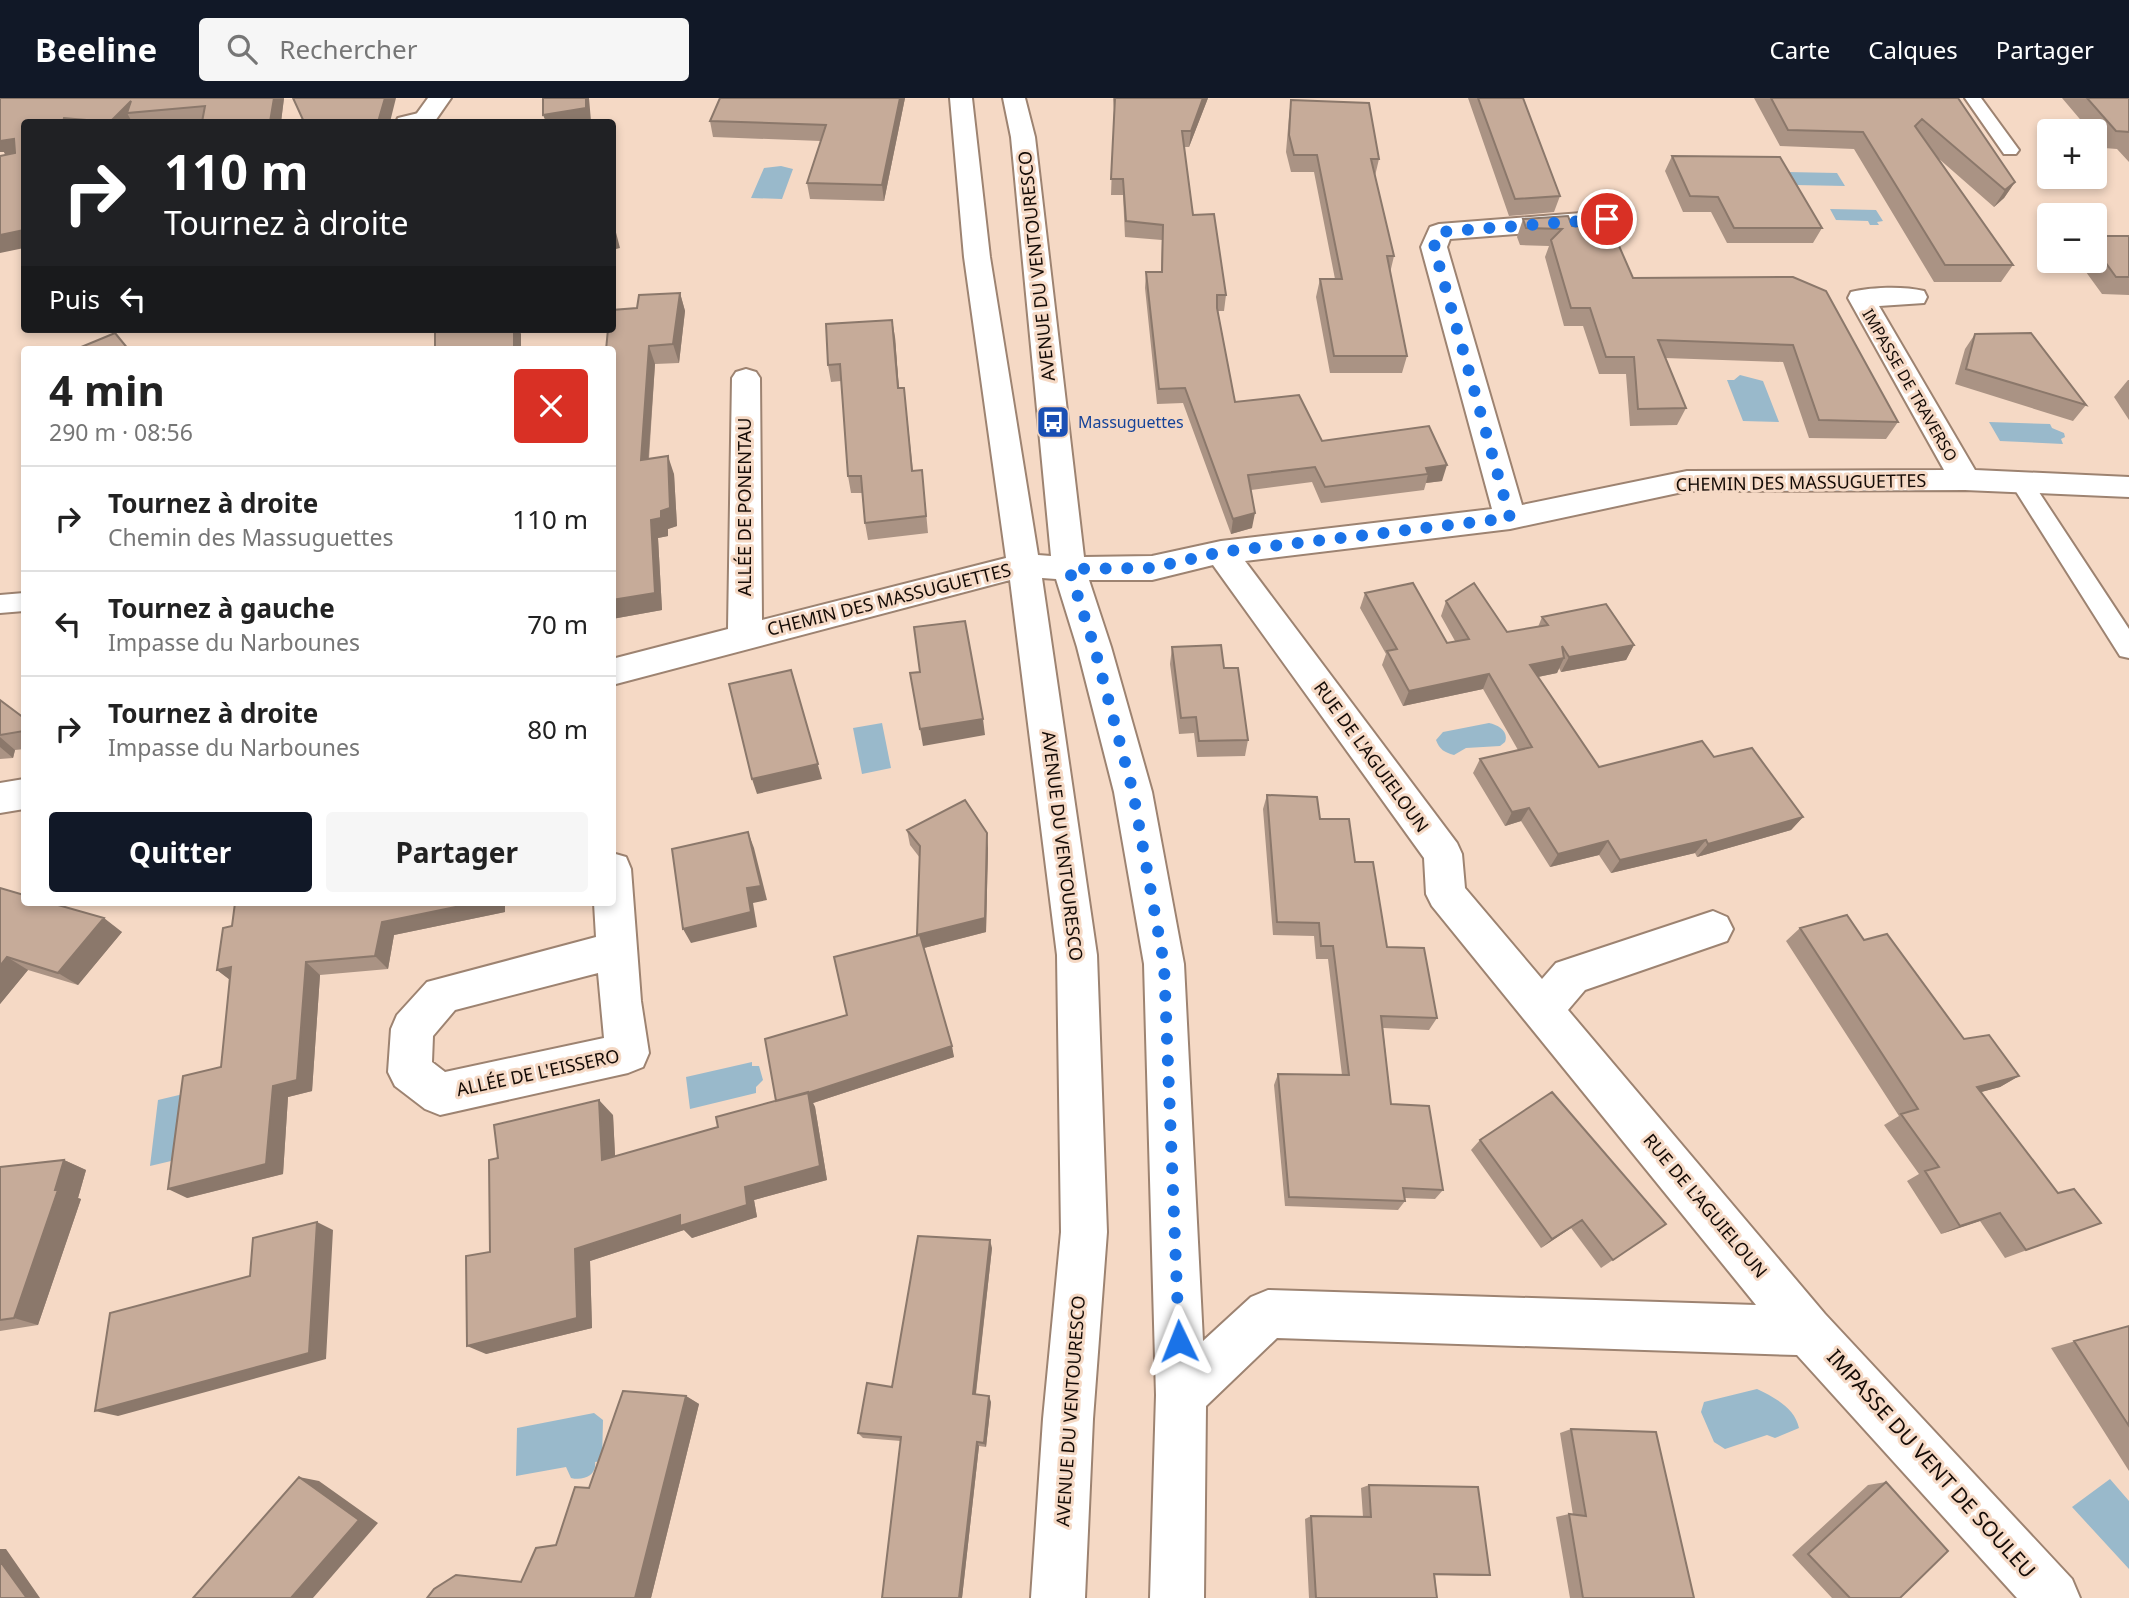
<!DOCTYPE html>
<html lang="fr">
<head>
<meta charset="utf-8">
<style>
  :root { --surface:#fff; --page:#f6f6f6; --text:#222; --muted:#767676; --line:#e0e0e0; --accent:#111827 }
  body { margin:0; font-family:"Noto Sans",sans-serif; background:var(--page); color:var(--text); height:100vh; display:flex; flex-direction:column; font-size:26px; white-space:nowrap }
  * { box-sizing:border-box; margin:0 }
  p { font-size:23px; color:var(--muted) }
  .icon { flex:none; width:38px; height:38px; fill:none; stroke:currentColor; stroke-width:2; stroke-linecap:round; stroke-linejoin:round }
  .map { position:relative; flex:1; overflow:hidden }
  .drawer { position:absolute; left:21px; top:248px; width:595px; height:560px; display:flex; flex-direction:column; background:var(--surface); border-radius:7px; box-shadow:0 4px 10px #0003 }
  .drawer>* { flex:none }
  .guide { position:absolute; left:21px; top:21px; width:595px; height:214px; border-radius:7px; box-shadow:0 4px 10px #0003; background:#202124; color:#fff; overflow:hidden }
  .buttons { position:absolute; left:2037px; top:21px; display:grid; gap:14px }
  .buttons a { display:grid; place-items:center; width:70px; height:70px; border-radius:7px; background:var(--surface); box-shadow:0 4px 10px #0003; font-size:35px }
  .pin { position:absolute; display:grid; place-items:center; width:60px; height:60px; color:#fff; margin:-30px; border:4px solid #fff; border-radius:50%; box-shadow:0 2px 7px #0007 }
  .me { position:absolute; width:77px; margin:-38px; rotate:358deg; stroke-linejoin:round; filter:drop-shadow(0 0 5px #0008) }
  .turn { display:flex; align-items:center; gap:24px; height:147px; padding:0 28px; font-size:32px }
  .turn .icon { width:91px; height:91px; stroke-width:2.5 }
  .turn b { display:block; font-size:49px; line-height:60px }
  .then { display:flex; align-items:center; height:66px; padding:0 28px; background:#0003; gap:14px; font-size:26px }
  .round { display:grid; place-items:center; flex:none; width:74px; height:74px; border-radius:7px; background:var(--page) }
  .overview { display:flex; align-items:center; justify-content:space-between; height:119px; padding:0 28px }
  h1 { font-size:42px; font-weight:700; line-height:52px }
  .button { display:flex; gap:14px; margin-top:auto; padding:14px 28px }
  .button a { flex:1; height:80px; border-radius:7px; background:var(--accent); color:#fff; font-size:28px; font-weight:700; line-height:80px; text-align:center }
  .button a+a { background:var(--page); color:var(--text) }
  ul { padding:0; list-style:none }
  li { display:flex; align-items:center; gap:21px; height:105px; padding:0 28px; border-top:2px solid var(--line) }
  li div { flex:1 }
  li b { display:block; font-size:26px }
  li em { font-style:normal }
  header { display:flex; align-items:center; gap:42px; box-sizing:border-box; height:98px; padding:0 35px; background:var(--accent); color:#fff }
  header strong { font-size:33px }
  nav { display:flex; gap:38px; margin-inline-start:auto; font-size:24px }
  .search { width:490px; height:63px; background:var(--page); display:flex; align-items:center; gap:18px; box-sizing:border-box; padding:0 24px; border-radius:7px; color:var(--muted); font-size:26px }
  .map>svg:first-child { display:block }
</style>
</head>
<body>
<header>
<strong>Beeline</strong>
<div class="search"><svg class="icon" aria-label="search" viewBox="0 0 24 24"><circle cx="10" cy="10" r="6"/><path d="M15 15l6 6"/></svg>Rechercher</div>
<nav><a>Carte</a><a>Calques</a><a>Partager</a></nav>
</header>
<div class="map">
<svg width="2129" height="1500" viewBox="0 0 2129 1500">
  <rect width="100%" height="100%" fill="#f5d9c5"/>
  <!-- water -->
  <path fill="#99b9cb" d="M781 68 793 71 782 101 751 100 764 70Z
    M1787 74 1837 75 1845 88 1795 87Z
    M1830 111 1876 112 1883 123 1877 124 1879 127H1870L1868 123 1836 122Z
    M1740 277 1763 283 1779 324 1743 323 1727 282H1734Z
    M1989 324 2050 326 2052 330 2064 335 2065 339 2061 341 2063 346 2000 343Z
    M882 625 891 670 862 676 853 630Z
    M1489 625C1499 627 1509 634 1505 644L1500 648 1466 650 1454 657C1444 654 1440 652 1436 642L1443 634Z
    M752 964V968H759L763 982 756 989V995L690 1011 686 979Z
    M196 993 188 1059 150 1068 158 1002Z
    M1757 1291C1774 1299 1795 1310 1799 1330L1775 1340 1767 1337 1725 1351 1714 1344 1701 1314 1704 1304Z
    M594 1315 603 1322 602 1363 595 1364C597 1378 583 1383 571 1380L566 1369 516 1378 517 1330Z
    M2110 1381 2129 1403V1471L2072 1409Z"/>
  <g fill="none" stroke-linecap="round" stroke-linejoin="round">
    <defs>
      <path id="service" d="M1965 0H1981L2019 52 2016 56H2004Z
        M427 13 435 18 433 22 422 24H396L398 20Z
        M2021 376 2029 379 2129 531V560L2120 558 2010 384 2013 379Z
        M24 495V513L0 515V497Z"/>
      <path id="minor" d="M428 0H451L435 23H419L415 18Z
        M950 0H972L990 159 1038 457 1051 458 1011 39 1003 0H1025L1035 39 1084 459 1152 458 1221 443 1492 411 1421 149 1430 129 1439 126 1607 113 1616 116 1620 121 1616 126 1607 129 1450 141 1447 149 1522 407 1687 373 1944 372 1848 200 1851 194C1872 189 1903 188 1924 193L1927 199 1924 205 1879 208 1975 372 2129 379V399L1965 392 1687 393 1510 431 1245 463 1457 745 1462 756 1465 790 1542 881 1556 865 1571 860 1713 813 1727 819 1733 831 1727 843 1585 892 1568 912 1825 1216 2072 1481 2080 1500H2017L1797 1257 1277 1240 1206 1308 1204 1500H1150L1156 1297 1144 866 1114 694 1077 549 1056 481 1042 480 1097 857 1107 1134 1093 1321 1085 1500H1031L1043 1321 1061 1134 1057 857 1010 482 612 587V561L728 531 732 280 736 274 746 271 756 274 760 280 762 522 1006 460 964 159ZM1213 467 1424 760 1426 796 1432 808 1756 1207 1268 1192 1251 1199 1203 1243 1184 866 1152 694 1111 549 1089 482H1152Z
        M24 681V711L0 715V685Z
        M612 755 626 759 631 771 641 903 649 955 643 969 628 975 440 1017 425 1011 395 988 388 974 391 931 397 917 427 884 596 839 594 805H612ZM598 875 604 940 445 974 432 964 433 938 455 912Z"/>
    </defs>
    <!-- service casing -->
    <use href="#service" stroke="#9d8371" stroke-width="4"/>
    <!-- minor casing -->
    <use href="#minor" stroke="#9d8371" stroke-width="4"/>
    <!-- service -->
    <use href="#service" fill="#fff" fill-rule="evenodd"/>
    <!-- minor -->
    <use href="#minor" fill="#fff" fill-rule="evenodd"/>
  </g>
  <!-- wall -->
  <path fill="#aa9384" d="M0 0H284L281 24H24L5 57 4 54H0Z
    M905 0 884 103 810 101 807 85 821 43 713 39 710 23Z
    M1113 0H1208L1189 49H1184L1193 117 1226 197 1224 213H1218L1235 304 1322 343 1429 328 1442 383 1426 385 1424 392 1321 405 1312 384 1251 392 1252 430 1231 436 1183 305 1157 306 1145 190 1146 174H1161L1162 142 1125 139 1123 97H1111L1114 12Z
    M1468 0H1523L1560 98 1554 114 1509 118Z
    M1754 0H1958L2015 84 2004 100 1994 109 1938 60 2013 167 2001 184H1934L1854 51 1780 48Z
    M2062 0H2129V64L2117 51 2104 50 2095 39V33H2090Z
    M1291 2 1379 61 1375 78 1394 158 1390 175 1407 258 1402 275H1330L1316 199 1320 181H1335L1314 74H1291L1286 54 1289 18Z
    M1672 58 1822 130 1813 145H1727L1711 114H1683L1665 73Z
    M1523 121 1572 128 1600 141 1633 180 1793 179 1898 324 1886 341 1809 340 1783 264 1665 260 1686 310 1677 327 1630 328 1626 276H1599L1583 228H1564L1545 159 1549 148 1520 147 1517 139Z
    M2095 138H2129V197L2102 196 2078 163H2095Z
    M680 195 685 213 679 265 655 266 649 361 674 376 677 428 668 431V438L658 440 662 512 612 521V252L637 210Z
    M1975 236 2086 307 2073 323 1955 286 1965 251Z
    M895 239 899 290H904L913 373 922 372 928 435 868 442 865 425 862 395H851L848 378 841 283 831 284 828 267Z
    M2128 282H2129V322L2114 299Z
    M1365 495 1447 545 1455 543 1441 518 1446 503 1507 534 1538 529 1542 519 1634 547 1626 562 1561 574 1559 570 1557 575 1538 579 1599 669 1714 659 1803 719 1791 732 1697 759 1695 755 1611 775 1599 757 1550 769 1521 723 1505 728 1473 675 1480 661 1518 652 1483 591 1403 608 1382 567 1386 556 1360 510Z
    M1172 549 1224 570 1248 642 1245 658 1197 659 1194 635 1179 636 1170 566Z
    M0 602 24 620V651L15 652 13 660 0 661Z
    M1267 697 1320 721 1355 764 1387 849 1437 920 1429 932 1383 930 1391 1006 1443 1092 1435 1101 1405 1100V1103L1398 1112 1285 1108 1274 987 1278 976 1342 977 1328 861H1316L1314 838 1273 837 1263 711Z
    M907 732 988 750 986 834 924 850 954 959 813 1005 815 1009 827 1082 754 1102 757 1119 692 1140 684 1132 590 1163 592 1230 486 1256 490 1154 498 1060 613 1017 615 1059 718 1029 776 1003 847 917 917 838 920 760 910 747Z
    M0 790 122 834 78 887 28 872 0 906Z
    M235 805H505V814L394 837 388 871 320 877 312 993 288 999 283 1076 187 1100 221 969 230 882 217 872 232 828Z
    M1800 830 1864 842 1964 941 2019 978 2000 989 1981 994 2079 1133 2005 1160 1980 1123 1941 1136 1907 1083 1919 1076 1884 1027 1899 1018 1786 843Z
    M1480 1042 1666 1126 1601 1170 1571 1130 1541 1150 1471 1052Z
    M64 1062 86 1072 78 1100 81 1101 38 1227 0 1233V1069Z
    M992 1150 976 1296 991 1304 986 1349 979 1348 962 1500H882L901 1343 863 1340 858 1335Z
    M2129 1228V1373L2051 1250Z
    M686 1298 699 1306 651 1500 456 1477 521 1483 556 1447 589 1390Z
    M1571 1331 1694 1500H1570L1556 1419 1569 1416 1573 1417 1560 1335Z
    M1886 1384 1900 1500H1832L1792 1457 1868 1387Z
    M1369 1387 1490 1477 1479 1478 1435 1477 1437 1500H1309L1305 1421 1311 1418 1363 1419 1361 1390Z"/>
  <!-- shaded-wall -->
  <path fill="#8b786b" d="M274 0H284L281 24H270Z
    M385 0H396L390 24H378Z
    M586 0H589L591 23 582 24H546L543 17Z
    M900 0H905L884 103 882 87Z
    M1203 0H1208L1189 49 1191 33Z
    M131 3 127 15 132 24H110Z
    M14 41 24 55 7 59 4 54H0V42Z
    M2015 84 2004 100 1994 109 2005 92Z
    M612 119 620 150 612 152Z
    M24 132V150L0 155V137Z
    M680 195 685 213 679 265 673 246Z
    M892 222 895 239 900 307 898 290Z
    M514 231H519L521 236V252H514Z
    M649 248 655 266 647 380 641 362Z
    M668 358 674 376 677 428 668 431V438L658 440 662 512 612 521V502L651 422 661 413Z
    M1447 367 1442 383 1426 385 1428 376 1426 370Z
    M1255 415 1252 430 1231 436 1233 421Z
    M1634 547 1626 562 1561 574 1569 559Z
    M1564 560 1557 575 1523 582 1530 567Z
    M791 572 822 681 757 696 752 681Z
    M1489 576 1483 591 1403 608 1409 593Z
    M983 621 985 637 923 648 920 631Z
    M0 639 15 652 13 660 0 649Z
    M1529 710 1521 723 1505 728 1512 714Z
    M1803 719 1791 732 1697 759 1708 746Z
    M748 734 754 750 767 802 753 805 757 829 691 845 683 831 747 790Z
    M987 735 988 750 986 834 920 851 917 837Z
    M1706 742 1695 755 1611 775 1620 762Z
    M1608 743 1599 757 1550 769 1558 756Z
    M475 805H505V814L394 837 388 871 375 858 382 824Z
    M104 820 122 834 78 887 58 875Z
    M7 859 28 872 0 906V868Z
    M306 864 320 877 312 993 288 999 283 1076 187 1100 168 1091 273 988Z
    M231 869 233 884 217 872Z
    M952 948 954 959 813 1005 815 1009 827 1082 754 1102 757 1119 692 1140 684 1132 590 1163 592 1230 486 1256 467 1248 575 1151 680 1117 745 1089 777 1005Z
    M2019 978 2000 989 1959 1000 1977 989Z
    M599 1002 613 1017 616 1076 602 1062Z
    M64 1062 86 1072 78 1100 81 1101 38 1227 14 1220Z
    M2000 1115 1980 1123 1941 1136 1960 1128Z
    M1582 1122 1571 1130 1541 1150 1552 1141Z
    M317 1124 333 1132 326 1261 118 1318 95 1313Z
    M990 1142 992 1150 975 1302 973 1296Z
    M686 1298 699 1306 651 1500H635Z
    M989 1298 991 1304 986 1349 984 1345Z
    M977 1344 979 1348 962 1500H959Z
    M299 1379 319 1383 378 1425 313 1500H291Z
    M0 1451H6L40 1500H25L0 1463Z"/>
  <!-- building -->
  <path fill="#c6ab99" stroke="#8b786b" stroke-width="2" d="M0 0H274L270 24H202L205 8 127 15 131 3 110 24 64 20 63 24H24V132L0 137V58L15 55 14 41 0 43Z
    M293 0H385L378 24H304Z
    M543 0H586V10L543 17Z
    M720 0H900L882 87 807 85 826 27 710 23Z
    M1115 0H1203L1191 33H1182L1193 117 1214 116 1226 197H1217V210L1235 304 1299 297 1322 343 1429 328 1447 367 1426 370 1428 376 1325 389 1315 369 1248 377 1255 415 1233 421 1185 290 1159 291 1146 174H1162L1163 127 1126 123 1123 81H1111Z
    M1478 0H1523L1560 98 1515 101Z
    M1771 0H1958L2015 84 2005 92 1922 21 1915 28 2013 167H1945L1863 34 1788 32Z
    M2087 0H2129V34L2116 33Z
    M1291 2 1369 5 1379 61H1371L1394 158H1387L1407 258H1334L1320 181H1342L1317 57H1294L1289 37Z
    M1672 58 1780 59 1822 130H1734L1718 99 1690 98Z
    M1568 118 1572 128 1595 129 1600 141H1616L1633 180 1793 179 1826 193 1898 324 1819 322 1793 247 1658 242 1686 310 1638 311 1634 259H1606L1590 210H1571L1551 142 1562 131 1526 130 1523 121Z
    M2095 138H2129V179H2116L2095 150Z
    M680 195 673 246 649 248 641 362 668 358 670 410 661 413V420L651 422 655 495 612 502V252H606L608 231H612V212L637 210 639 197Z
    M892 222 898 290H904L912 373 922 372 926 418 865 425 861 378H848L840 266 828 267 826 226Z
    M435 231H514V252H435Z
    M115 235 129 252H74Z
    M2031 235 2086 307 1966 271 1975 236Z
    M1413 485 1447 545 1469 541 1446 503 1474 485 1507 534 1548 527 1542 519 1606 506 1634 547 1569 559 1562 548 1564 560 1530 567 1599 669 1702 643 1714 659 1752 650 1803 719 1708 746 1706 742 1620 762 1608 743 1558 756 1529 710 1512 714 1480 661 1532 649 1489 576 1409 593 1387 553 1397 551 1365 495Z
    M965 523 983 621 920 631 910 575 920 574 914 529Z
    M1221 547 1224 570H1238L1248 642 1199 643 1196 619 1181 620 1172 549Z
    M791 572 818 666 752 681 729 586Z
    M0 602 24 620V633L0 637Z
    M1267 697 1317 699 1320 721H1349L1355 764H1373L1387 849 1424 850 1437 920 1381 918 1391 1006 1429 1008 1443 1092 1403 1090 1405 1103 1289 1099 1278 976 1349 977 1333 848H1321L1319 825 1277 824Z
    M965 702 987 735 985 820 917 837 920 748 907 732Z
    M748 734 761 788 747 790 751 814 683 831 672 751Z
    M0 790 24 797V805H51L104 820 58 875 7 859 0 868Z
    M235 805H475L382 824 375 858 306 864 297 982 273 988 266 1066 168 1091 183 978 221 969 231 869 217 872 223 830 232 828Z
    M1847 817 1864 842 1887 836 1964 941 1989 937 2019 978 1977 989 2058 1095 2074 1091 2101 1125 2026 1152 2000 1115 1960 1128 1925 1073 1939 1069 1901 1016 1918 1011 1800 830Z
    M920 837 952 948 808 995 776 1003 765 941 847 917 834 859Z
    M808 994 820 1068 745 1089 747 1107 680 1128V1117L575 1151 577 1220 467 1248 466 1158 490 1154 489 1062 498 1060 494 1027 599 1002 602 1062 718 1029 716 1019Z
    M1552 994 1666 1126 1613 1162 1582 1122 1552 1141 1480 1042Z
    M64 1062 55 1092H58L14 1220 0 1222V1069Z
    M317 1124 309 1255 95 1313 110 1215 250 1178 253 1140Z
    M918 1138 990 1142 973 1296 989 1298 984 1345 977 1344 959 1500H882L901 1339 858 1335 867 1285 892 1289Z
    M2129 1228V1328L2074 1243Z
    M623 1293 686 1298 635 1500H427L434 1491 456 1477 521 1484 536 1450 556 1447 575 1389 589 1390Z
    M1571 1331 1656 1334 1694 1500H1583L1569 1416 1586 1418Z
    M299 1379 359 1422 291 1500H193Z
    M1886 1384 1948 1453 1900 1500H1850L1808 1456Z
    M1369 1387 1478 1389 1490 1477 1434 1476 1437 1500H1316L1311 1418 1371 1419Z
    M0 1463 26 1499 25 1500H0Z"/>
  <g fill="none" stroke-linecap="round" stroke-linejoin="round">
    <!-- route -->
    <path stroke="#1a73e8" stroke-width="12" stroke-dasharray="0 21.6" d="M1179 1243 1164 866 1133 694 1094 548 1069 471 1152 470 1221 454 1510 420 1434 149 1439 134 1607 121"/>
  </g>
  <!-- icons -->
  <defs>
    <symbol id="bus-square" viewBox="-11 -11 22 22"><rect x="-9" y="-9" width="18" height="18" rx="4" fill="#1a4fb4" stroke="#f5d9c5"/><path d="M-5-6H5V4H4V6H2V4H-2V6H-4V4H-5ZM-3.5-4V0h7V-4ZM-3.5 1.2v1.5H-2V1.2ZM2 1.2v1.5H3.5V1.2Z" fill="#fff"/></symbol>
  </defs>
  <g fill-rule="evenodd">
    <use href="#bus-square" x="1034" y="305" width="38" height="38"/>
  </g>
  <g text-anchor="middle" stroke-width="6" stroke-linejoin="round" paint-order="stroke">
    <!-- far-street labels -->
    <g font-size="16" fill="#140b06" stroke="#f5d9c5">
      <text transform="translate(1910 287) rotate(60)" y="6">IMPASSE DE TRAVERSO</text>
    </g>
    <!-- far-transit labels -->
    <g font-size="16" fill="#164399" stroke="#f5d9c5" text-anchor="start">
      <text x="1078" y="330">Massuguettes</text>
    </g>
    <!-- street labels -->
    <g font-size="18" fill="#140b06" stroke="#f5d9c5">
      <text transform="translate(1037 168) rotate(-96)" y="6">AVENUE DU VENTOURESCO</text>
      <text transform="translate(1801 385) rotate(-1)" y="6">CHEMIN DES MASSUGUETTES</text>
      <text transform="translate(745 409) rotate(-90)" y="6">ALLÉE DE PONENTAU</text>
      <text transform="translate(889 502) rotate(-14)" y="6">CHEMIN DES MASSUGUETTES</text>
      <text transform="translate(1371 659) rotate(54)" y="6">RUE DE L'AGUIELOUN</text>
      <text transform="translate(1062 748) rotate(83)" y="6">AVENUE DU VENTOURESCO</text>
      <text transform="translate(538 975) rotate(-12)" y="6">ALLÉE DE L'EISSERO</text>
      <text transform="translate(1705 1108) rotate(50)" y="6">RUE DE L'AGUIELOUN</text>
      <text transform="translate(1071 1313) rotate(-86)" y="6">AVENUE DU VENTOURESCO</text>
    </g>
    <!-- near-street labels -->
    <g font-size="21" fill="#140b06" stroke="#f5d9c5">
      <text transform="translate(1931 1366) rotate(48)" y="7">IMPASSE DU VENT DE SOULEU</text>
    </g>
  </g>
</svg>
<div class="buttons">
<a>+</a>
<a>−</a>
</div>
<div class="pin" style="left:1607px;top:121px;background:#d93025"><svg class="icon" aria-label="arrive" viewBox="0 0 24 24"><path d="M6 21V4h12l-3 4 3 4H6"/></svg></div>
<svg class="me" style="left:1179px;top:1243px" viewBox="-20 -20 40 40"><path d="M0-17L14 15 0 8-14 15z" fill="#1a73e8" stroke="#fff" stroke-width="4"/></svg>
<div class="guide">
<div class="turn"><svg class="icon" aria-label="right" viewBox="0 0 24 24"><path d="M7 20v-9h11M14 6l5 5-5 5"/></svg><div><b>110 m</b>Tournez à droite</div></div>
<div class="then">Puis<svg class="icon" aria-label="left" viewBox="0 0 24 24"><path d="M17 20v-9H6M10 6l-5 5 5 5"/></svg></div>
</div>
<section class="drawer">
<div class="overview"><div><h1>4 min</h1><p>290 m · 08:56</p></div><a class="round" style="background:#d93025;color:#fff"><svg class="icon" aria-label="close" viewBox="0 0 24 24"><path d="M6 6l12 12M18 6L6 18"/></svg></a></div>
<ul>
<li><svg class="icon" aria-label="right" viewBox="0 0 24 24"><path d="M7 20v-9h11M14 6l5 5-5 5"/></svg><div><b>Tournez à droite</b><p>Chemin des Massuguettes</p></div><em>110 m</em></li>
<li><svg class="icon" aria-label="left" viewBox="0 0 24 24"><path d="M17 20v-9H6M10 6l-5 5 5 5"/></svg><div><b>Tournez à gauche</b><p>Impasse du Narbounes</p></div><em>70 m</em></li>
<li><svg class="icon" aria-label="right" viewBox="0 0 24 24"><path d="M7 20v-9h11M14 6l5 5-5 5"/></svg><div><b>Tournez à droite</b><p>Impasse du Narbounes</p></div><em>80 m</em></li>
</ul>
<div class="button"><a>Quitter</a><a>Partager</a></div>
</section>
</div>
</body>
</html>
